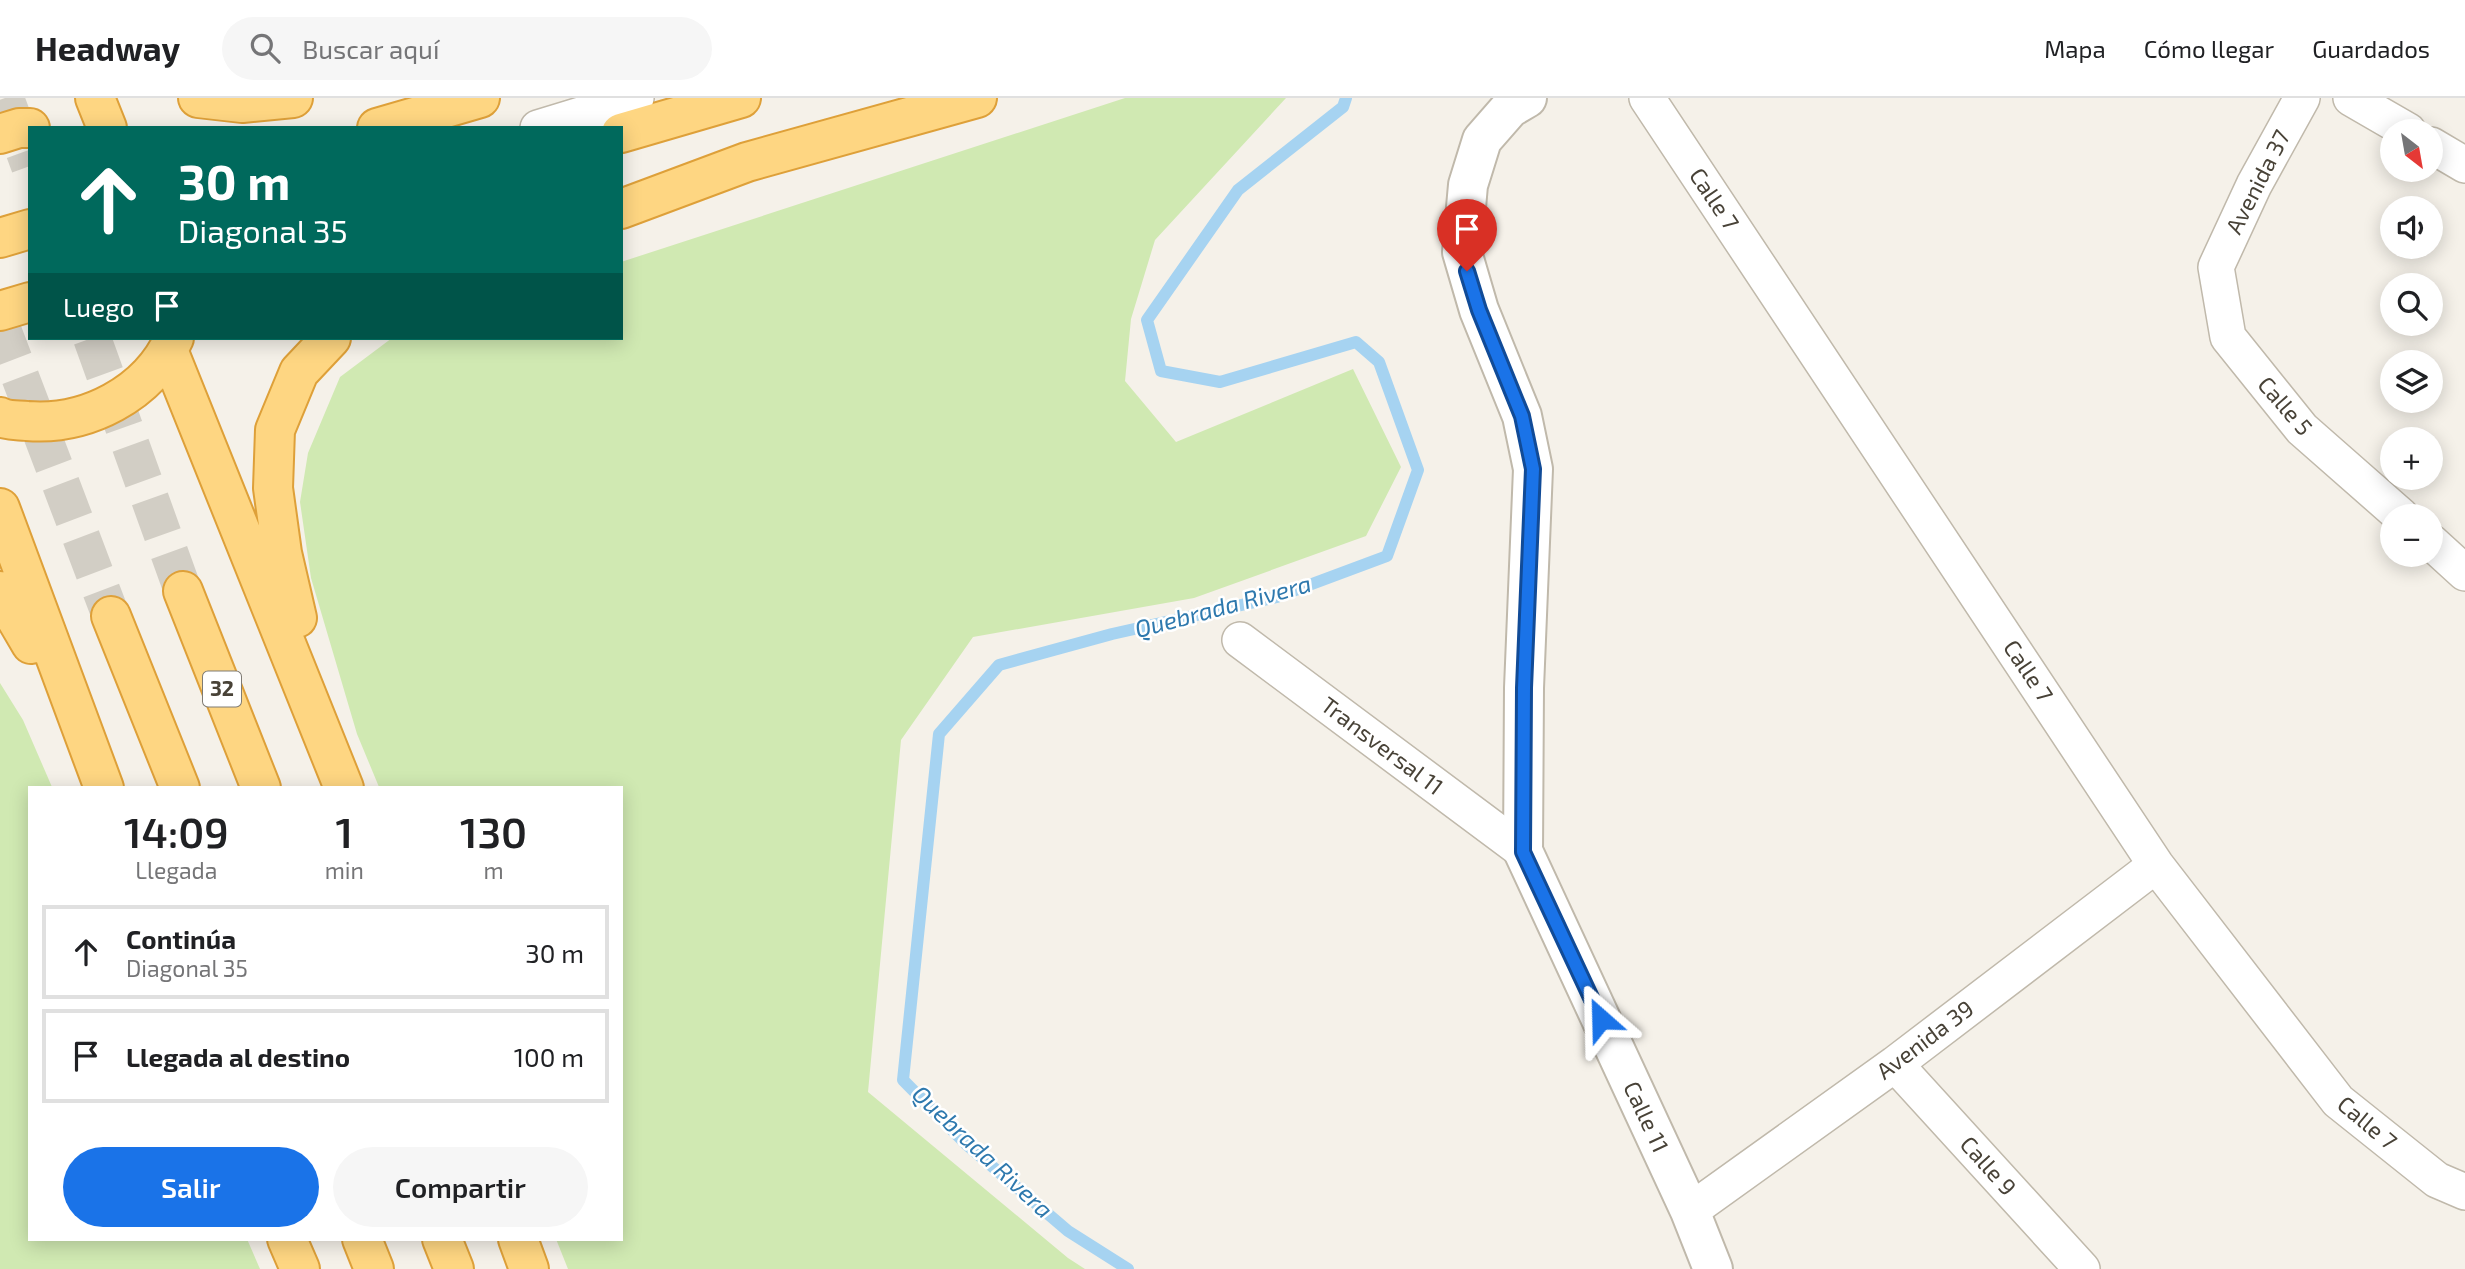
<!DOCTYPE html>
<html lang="es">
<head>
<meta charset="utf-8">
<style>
  :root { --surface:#fff; --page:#f6f6f6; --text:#202124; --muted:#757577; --line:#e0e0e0; --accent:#1a73e8 }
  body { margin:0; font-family:"Exo 2",sans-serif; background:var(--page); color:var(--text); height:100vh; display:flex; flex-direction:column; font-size:26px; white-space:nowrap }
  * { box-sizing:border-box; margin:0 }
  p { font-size:23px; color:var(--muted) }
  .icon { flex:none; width:38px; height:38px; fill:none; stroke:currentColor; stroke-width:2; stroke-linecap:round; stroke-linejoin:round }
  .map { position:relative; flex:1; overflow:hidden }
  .side { position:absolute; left:28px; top:688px; width:595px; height:455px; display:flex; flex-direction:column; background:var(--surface); border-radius:0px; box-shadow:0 4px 18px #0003 }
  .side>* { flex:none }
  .hud { position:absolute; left:28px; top:28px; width:595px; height:214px; border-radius:0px; box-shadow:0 4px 18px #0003; background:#00695c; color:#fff; overflow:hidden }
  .needle { width:46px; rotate:149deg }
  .controls { position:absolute; left:2380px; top:21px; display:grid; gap:14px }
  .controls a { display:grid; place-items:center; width:63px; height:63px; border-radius:50%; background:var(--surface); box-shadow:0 4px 18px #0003; font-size:35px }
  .pin { position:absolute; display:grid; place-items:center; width:60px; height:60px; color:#fff; margin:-72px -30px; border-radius:50% 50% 50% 0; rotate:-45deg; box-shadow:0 0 7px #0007 }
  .pin .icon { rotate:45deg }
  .me { position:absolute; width:77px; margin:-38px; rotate:335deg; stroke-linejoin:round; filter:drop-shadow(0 0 5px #0008) }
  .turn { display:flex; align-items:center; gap:24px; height:147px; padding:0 35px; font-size:32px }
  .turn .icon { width:91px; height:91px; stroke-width:2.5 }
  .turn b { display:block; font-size:49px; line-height:60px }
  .then { display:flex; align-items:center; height:66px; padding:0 35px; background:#0003; gap:14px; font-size:26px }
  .eta { display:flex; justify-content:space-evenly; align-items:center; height:119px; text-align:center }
  .eta b { font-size:42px; font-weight:600; line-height:49px }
  .cta { display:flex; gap:14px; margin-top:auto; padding:14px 35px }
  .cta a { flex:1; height:80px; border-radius:42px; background:var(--accent); color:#fff; font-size:28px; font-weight:600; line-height:80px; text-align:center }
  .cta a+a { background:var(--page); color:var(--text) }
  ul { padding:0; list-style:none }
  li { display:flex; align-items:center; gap:21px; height:94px; margin:0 14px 10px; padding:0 21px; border:4px solid var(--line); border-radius:0px }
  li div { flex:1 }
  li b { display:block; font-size:26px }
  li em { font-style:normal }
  header { display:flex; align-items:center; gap:42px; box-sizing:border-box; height:98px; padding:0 35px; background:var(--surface); border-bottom:2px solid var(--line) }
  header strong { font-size:33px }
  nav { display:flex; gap:38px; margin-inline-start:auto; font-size:24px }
  .search { width:490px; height:63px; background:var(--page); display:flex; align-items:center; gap:18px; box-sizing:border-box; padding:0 24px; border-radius:38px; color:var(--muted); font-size:26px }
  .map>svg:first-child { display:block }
</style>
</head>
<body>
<header>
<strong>Headway</strong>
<div class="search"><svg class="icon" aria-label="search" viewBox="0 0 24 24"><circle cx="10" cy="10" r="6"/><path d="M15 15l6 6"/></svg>Buscar aquí</div>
<nav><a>Mapa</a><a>Cómo llegar</a><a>Guardados</a></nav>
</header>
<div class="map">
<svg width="2465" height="1171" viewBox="0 0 2465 1171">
  <rect width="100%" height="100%" fill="#f5f1e9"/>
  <!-- green -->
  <path fill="#d0e9b2" d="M1125 0H1286L1155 142 1131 221 1125 283 1176 344 1353 271 1401 369 1366 438 1194 500 973 539 901 642 868 994 1068 1160 1085 1171H568L556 1141H621V690L379 689 357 636 311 480 300 404 308 355 340 279 392 240H621V164Z
    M0 585 23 622 52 689 30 690V1141H247L260 1171H0Z"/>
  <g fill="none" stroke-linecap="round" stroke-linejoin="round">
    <!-- stream -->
    <path stroke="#a6d3f1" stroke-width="12" d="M1128 1171 1068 1133 967 1047 903 982 939 636 999 567 1112 536 1277 499 1387 458 1418 372 1379 264 1356 244 1220 284 1161 273 1147 222 1238 92 1343 9 1346 0"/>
    <!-- trunk-tunnel -->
    <path stroke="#d2cec5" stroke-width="38" stroke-dasharray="38 19" stroke-linecap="butt" d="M5 0 30 68
      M0 226 111 518
      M92 240 183 493"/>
    <defs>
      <path id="minor" d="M1647 0 2156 767 2338 1003 2437 1082 2465 1094
        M2302 0 2254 87 2216 169 2228 239 2302 331 2401 418
        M2351 0 2408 33
        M538 30 636 0
        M2431 47 2465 67
        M2431 444 2465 475
        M1240 542 1523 753
        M1895 966 2082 1171
        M1690 1113 1895 966 2156 767"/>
      <path id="tertiary" d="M1527 0 1510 10 1482 42 1468 87 1462 154 1479 212 1522 318 1533 371 1524 590 1523 753 1690 1113 1713 1171"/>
      <path id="trunk" d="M95 0 107 30
        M198 0 242 5 293 0
        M377 30 480 0
        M621 35 741 0
        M0 36 19 30H30
        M621 111 747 64 977 0
        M0 140 30 131
        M0 213 30 204
        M168 252 344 690
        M0 319C8 323 18 322 27 323 86 328 149 296 174 240
        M0 410 104 690
        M0 493 31 546
        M183 493 261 690
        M111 518 180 690
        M297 520 282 455 273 390 275 332 299 274 331 240
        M287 1141 300 1171
        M362 1141 374 1171
        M442 1141 454 1171
        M518 1141 529 1171"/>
    </defs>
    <!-- minor casing -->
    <use href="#minor" stroke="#c0b9ab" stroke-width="38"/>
    <!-- tertiary casing -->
    <use href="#tertiary" stroke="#c0b9ab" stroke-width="42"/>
    <!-- trunk casing -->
    <use href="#trunk" stroke="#dea039" stroke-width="42"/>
    <!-- minor -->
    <use href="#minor" stroke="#fff" stroke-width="35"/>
    <!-- tertiary -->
    <use href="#tertiary" stroke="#fff" stroke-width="38"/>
    <!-- trunk -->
    <use href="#trunk" stroke="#fed682" stroke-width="38"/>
  </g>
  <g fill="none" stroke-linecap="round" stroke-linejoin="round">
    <defs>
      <path id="route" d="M1467 173 1479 212 1522 318 1533 371 1524 590 1523 754 1601 921"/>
    </defs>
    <!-- route casing -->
    <use href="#route" stroke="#114b97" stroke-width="18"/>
    <!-- route -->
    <use href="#route" stroke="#1a73e8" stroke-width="12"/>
  </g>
  <g text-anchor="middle" stroke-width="5" stroke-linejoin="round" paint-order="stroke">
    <!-- shield labels -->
    <rect fill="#fff" stroke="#7f7b73" stroke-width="2" x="203" y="573.5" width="38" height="35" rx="5"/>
    <g font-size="21" font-weight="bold" fill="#484237">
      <text x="222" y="598">32</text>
    </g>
    <!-- street labels -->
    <g font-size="23" fill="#484237" stroke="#fff">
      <text transform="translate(2258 84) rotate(-63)" y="8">Avenida 37</text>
      <text transform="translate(1714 101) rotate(56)" y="8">Calle 7</text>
      <text transform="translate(2285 308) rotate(49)" y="8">Calle 5</text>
      <text transform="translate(2028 573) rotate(56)" y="8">Calle 7</text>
      <text transform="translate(1382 648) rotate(37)" y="8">Transversal 11</text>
      <text transform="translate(1925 942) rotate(-37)" y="8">Avenida 39</text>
      <text transform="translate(1646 1019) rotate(65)" y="8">Calle 11</text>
      <text transform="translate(2367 1025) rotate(40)" y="8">Calle 7</text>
      <text transform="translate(1988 1068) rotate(48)" y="8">Calle 9</text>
    </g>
    <!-- water labels -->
    <g font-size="24" font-style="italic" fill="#2e79ae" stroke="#fff">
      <text transform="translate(1223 509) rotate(-15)" y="8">Quebrada Rivera</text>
      <text transform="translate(982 1054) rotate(43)" y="8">Quebrada Rivera</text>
    </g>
  </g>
</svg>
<div class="controls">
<a><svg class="needle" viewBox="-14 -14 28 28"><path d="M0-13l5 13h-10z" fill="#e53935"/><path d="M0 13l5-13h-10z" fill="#757577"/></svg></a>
<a><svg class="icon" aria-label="sound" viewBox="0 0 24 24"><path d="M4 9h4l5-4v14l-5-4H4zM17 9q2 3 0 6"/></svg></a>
<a><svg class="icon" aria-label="search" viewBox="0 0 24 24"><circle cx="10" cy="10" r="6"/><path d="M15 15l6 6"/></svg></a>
<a><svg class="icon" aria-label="layers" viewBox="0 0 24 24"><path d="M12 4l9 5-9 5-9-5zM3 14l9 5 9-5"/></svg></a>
<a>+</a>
<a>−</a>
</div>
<div class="pin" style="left:1467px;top:173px;background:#d93025"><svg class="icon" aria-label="arrive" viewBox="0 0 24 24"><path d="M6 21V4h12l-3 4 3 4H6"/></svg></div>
<svg class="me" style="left:1601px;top:921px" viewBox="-20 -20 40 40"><path d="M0-17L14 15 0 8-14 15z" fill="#1a73e8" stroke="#fff" stroke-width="4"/></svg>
<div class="hud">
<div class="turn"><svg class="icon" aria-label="ahead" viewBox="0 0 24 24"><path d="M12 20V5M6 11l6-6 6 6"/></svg><div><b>30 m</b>Diagonal 35</div></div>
<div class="then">Luego<svg class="icon" aria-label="arrive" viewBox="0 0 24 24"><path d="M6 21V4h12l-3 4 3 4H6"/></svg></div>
</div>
<section class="side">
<div class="eta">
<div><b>14:09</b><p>Llegada</p></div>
<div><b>1</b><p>min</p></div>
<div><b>130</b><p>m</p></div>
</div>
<ul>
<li><svg class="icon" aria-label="ahead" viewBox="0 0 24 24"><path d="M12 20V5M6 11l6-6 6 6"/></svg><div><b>Continúa</b><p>Diagonal 35</p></div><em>30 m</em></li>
<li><svg class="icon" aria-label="arrive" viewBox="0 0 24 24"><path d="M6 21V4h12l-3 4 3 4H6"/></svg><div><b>Llegada al destino</b></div><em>100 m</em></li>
</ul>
<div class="cta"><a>Salir</a><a>Compartir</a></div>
</section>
</div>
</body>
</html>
